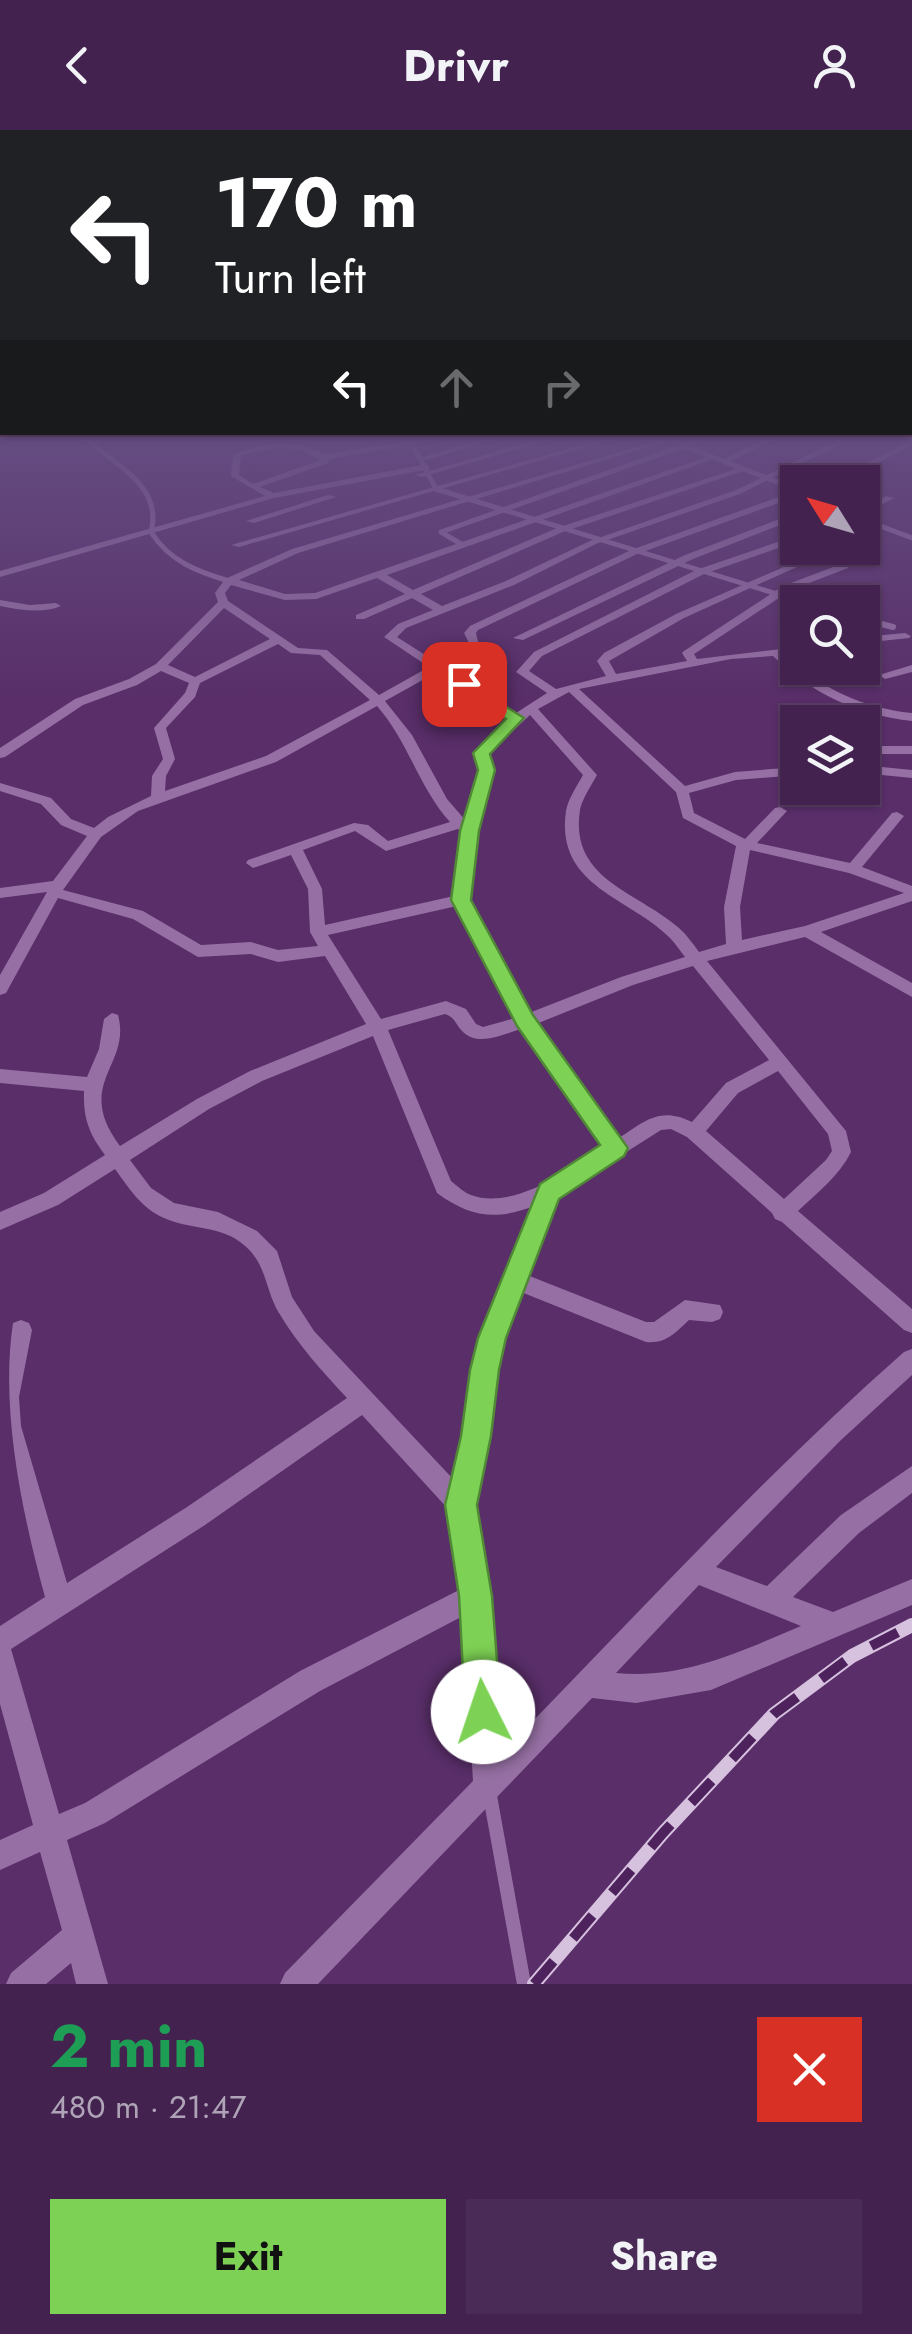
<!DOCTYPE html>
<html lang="en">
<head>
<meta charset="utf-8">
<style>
  :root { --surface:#43224f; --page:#4a2a56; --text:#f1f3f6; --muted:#afa4b7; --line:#5b3f66; --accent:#7dd154 }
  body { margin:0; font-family:Jost,sans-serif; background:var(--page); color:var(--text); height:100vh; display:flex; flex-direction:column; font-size:38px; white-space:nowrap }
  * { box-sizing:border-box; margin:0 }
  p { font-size:32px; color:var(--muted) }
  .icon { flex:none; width:55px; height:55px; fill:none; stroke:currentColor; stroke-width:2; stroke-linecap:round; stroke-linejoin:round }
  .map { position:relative; height:1854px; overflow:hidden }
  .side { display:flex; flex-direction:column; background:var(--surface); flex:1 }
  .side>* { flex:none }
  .banner { position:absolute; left:0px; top:0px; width:912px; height:305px; box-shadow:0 2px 8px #0004,0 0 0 2px var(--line); background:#202124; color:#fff; overflow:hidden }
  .needle { width:65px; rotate:307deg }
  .tools { position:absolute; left:780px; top:335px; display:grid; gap:20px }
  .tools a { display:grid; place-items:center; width:100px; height:100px; border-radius:0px; background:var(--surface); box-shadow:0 2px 8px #0004,0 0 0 2px var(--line); font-size:50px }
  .pin { position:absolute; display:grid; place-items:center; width:85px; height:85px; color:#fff; margin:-42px; border-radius:20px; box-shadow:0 5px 15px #0006 }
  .me { position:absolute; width:110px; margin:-55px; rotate:356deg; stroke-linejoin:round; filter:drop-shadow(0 0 8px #0008) }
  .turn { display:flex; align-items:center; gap:35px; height:210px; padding:0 50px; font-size:45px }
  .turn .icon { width:130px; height:130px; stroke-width:2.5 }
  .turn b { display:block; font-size:70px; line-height:85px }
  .lanes { display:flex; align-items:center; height:95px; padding:0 50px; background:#0003; justify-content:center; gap:50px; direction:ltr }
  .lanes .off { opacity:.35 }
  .round { display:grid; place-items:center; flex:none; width:105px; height:105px; border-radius:0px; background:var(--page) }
  .summary { display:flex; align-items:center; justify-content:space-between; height:170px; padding:0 50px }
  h1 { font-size:60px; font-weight:700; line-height:75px; color:#1e9e55 }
  .button { display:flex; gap:20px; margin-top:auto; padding:20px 50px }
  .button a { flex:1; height:115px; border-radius:0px; background:var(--accent); color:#111; font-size:40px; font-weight:700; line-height:115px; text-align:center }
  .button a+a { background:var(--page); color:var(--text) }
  header { display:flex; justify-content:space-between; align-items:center; height:130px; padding:0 50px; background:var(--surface); font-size:45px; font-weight:700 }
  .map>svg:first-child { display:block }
</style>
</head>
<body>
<header><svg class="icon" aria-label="back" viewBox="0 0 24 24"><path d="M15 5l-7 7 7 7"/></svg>Drivr<svg class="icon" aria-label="person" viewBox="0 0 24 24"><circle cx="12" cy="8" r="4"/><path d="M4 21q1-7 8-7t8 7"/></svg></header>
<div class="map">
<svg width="912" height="1854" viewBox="0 0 912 1854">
  <rect width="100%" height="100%" fill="#592e69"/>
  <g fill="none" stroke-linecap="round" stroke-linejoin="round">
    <!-- lane-far2 -->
    <path stroke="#9670a4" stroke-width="5" d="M88 310C118 337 163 357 151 402 169 431 198 442 229 451
      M410 310 436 359 803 472
      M669 310 798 360
      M725 331 768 310
      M834 352 912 313
      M862 389 912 408
      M600 410 738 362 844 310
      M461 414 441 402 700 310"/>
    <!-- lane-far1 -->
    <path stroke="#9670a4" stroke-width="6" d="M862 489 893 497"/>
    <!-- lane -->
    <path stroke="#9670a4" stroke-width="14" d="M490 1666 524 1854"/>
    <!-- street -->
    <path fill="#9670a4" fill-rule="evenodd" d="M418 310H435L329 329 328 333 260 357 274 363 427 334 430 339 274 368 0 447V441L265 366 231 346 233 324 271 313 303 315 325 324ZM282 317 301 320 320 330 253 354 239 345 241 325Z
      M480 310H492L423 331 419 328Z
      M536 310H548L422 347 415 345Z
      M599 310H611L239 417 231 415Z
      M660 310H671L298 423 239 450 285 464 315 463 712 325 719 327 387 445 413 460 557 398 742 337 749 339 563 402 421 464 442 476 506 451 594 409 602 411 514 455 406 498 397 507 433 530 469 513 464 503 470 496 631 420 798 360V366L637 424 478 500 476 503 479 516 441 534 516 583 547 563 516 542 534 522 696 440 798 405V411L704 444 542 526 529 541 556 559 606 546 597 531 604 523 676 484 827 418H839L684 488 609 531 616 544 687 531 682 523 684 521 783 456 844 433 849 436 848 438 791 460 694 524 697 529 798 517V523L785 525C821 558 862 578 912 583V591C857 585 813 564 773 526L731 529 579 559 685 656 735 642 798 637V645L736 650 689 663 694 683 745 709 775 678 780 677 787 681 757 713 850 733 892 683 897 682 904 686 862 737 912 756V771L821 802 912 853V867L805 807 707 831 846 1001 851 1022C839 1046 818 1062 798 1081L912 1179V1203L904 1200 782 1092 775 1089 772 1083 687 1007 671 999 661 1000 557 1066 527 1145 646 1192H654L685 1170 720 1175 723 1182 720 1189 712 1192 689 1190C675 1203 666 1214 646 1212L521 1162 503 1208 473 1375 488 1466 500 1625C633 1489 761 1348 904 1222L912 1219V1245L841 1310 716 1437 767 1456 841 1385 912 1336V1363L859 1403 793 1467 833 1482 912 1449V1475L711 1560 636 1573 592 1568 318 1854H280L285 1843 473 1651 463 1486 320 1561 105 1693 67 1710 108 1854H76L71 1833 46 1854H6L11 1843 62 1800 40 1722 0 1740V1710L33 1695 0 1574V1496L45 1467C22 1383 0 1279 13 1193L21 1190 29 1193 32 1200 19 1267 21 1296 67 1453 187 1377 347 1268C322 1241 298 1215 279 1183 265 1160 267 1134 244 1115 221 1095 190 1100 164 1088 141 1078 129 1058 115 1039L58 1075 0 1100V1082L44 1063 105 1025C89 1004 83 988 84 961L0 953V939L87 947 99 919 104 889 112 883 118 885C132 936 73 953 120 1016L197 969 250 941 366 894 325 826 278 832 251 824 198 827 133 789 58 768 6 863 0 865V845L47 762 0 768V758L53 751 87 706 61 695 41 674 0 661V653L51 668 71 689 94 698 108 687 151 666 152 646 163 629 154 598 185 563 189 553 161 541 137 555 83 575 5 627 0 628V618L75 569 129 549 156 534 218 472 215 463 225 449 292 419ZM377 448 405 464 356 485V489H364L412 468 433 480 398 494 384 507 429 537 379 565 327 520 298 518 228 471 225 463 231 455 285 470 316 469ZM224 478 270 509 195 547 168 535ZM278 514 291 523 320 525 370 570 266 626 165 661 166 646 175 629 166 598 195 567 200 553ZM437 542 508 589 475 623 480 640 466 691 447 669 412 605 385 571ZM569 562 676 662 683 688 736 716 724 777 726 814 699 822C693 814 687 805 679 798 639 762 569 750 580 680 582 669 591 656 597 645L538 579ZM377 576C408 611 419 658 450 692L388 711 368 695 354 693 248 730 246 733 253 738 291 725 308 759 310 802 318 816 278 820 251 812 201 815 143 781 63 760 101 707 138 681 276 632ZM530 585 583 645C577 656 568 669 566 681 555 757 630 767 670 808 676 814 680 821 685 827L621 847 529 883 469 770 477 701 494 640 488 624ZM458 699 463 702 454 766 325 795 322 759 303 720 355 701 386 721ZM750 720 849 743 904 763 805 796 742 810 740 777ZM457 776 515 888 483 897 476 894 466 879 446 871 381 889 328 805ZM693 836 769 930 726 953 692 992C660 976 645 991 619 1008L536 894 633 855ZM445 884C456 888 455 894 463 902 479 917 503 904 521 899L604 1018C572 1039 512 1081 471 1065 465 1063 457 1056 451 1051L388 900ZM373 906 437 1063C470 1087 495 1091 534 1076L481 1208 454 1350 314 1201 292 1167 277 1121 257 1101 218 1082 174 1073 151 1058 130 1030 209 979 262 951ZM778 941 828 1004 832 1021 826 1030 784 1069 706 1001 738 963ZM362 1285 450 1381 461 1459 300 1541 85 1673 59 1684 11 1519 205 1395ZM699 1455 801 1496C742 1521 682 1550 616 1543Z
      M328 365 336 367 254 393 246 391Z
      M886 366 894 368 862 385V378Z
      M798 382V388L693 429 523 510 513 508 685 425Z
      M0 470 30 475 56 473 61 476C42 484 21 480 0 476Z
      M798 488V496L782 500V496Z
      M905 503 911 506 909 508 862 513V507Z
      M912 535V542L885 549 879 545Z
      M862 616H912V624H862Z
      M862 635 912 640V648L862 643Z"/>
    <defs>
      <path id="rail" d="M534 1854 663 1703 774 1584 852 1526 912 1495"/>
    </defs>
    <!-- rail casing -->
    <use href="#rail" stroke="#d6c1de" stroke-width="14"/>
    <!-- rail -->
    <use href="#rail" stroke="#4e235d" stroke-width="10" stroke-dasharray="30" stroke-linecap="butt"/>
  </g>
  <!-- sky -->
  <linearGradient id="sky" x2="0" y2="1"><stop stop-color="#31193a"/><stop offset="0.54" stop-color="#644c81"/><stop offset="1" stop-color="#644c81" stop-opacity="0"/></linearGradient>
  <rect width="912" height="569" fill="url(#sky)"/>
  <!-- route -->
  <path fill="#7dd154" stroke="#518837" stroke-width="2.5" d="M464 550 524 588 490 624 495 640 479 701 471 770 533 885 628 1018 624 1026 559 1069 506 1208 499 1240 491 1306 477 1375 492 1466 501 1582 496 1594 483 1599 470 1594 465 1582 459 1466 445 1375 461 1306 470 1240 478 1208 540 1054 600 1015 517 896 451 770 460 701 478 640 473 623 506 589 459 558 456 554Z"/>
</svg>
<div class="tools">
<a><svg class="needle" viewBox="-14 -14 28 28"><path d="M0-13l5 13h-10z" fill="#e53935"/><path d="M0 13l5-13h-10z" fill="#afa4b7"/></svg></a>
<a><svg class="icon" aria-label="search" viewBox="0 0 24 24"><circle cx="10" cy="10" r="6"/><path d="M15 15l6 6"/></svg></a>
<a><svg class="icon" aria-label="layers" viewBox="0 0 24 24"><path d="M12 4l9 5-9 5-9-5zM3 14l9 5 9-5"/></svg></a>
</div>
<div class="pin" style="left:464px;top:554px;background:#d93025"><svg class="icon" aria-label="arrive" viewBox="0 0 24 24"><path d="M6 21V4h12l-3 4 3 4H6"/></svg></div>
<svg class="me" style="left:483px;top:1582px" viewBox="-20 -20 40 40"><circle r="19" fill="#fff"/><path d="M0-13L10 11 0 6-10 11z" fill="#7dd154"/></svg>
<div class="banner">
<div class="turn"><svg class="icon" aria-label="left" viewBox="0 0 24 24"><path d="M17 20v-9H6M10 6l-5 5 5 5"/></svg><div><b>170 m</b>Turn left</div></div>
<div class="lanes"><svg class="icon" aria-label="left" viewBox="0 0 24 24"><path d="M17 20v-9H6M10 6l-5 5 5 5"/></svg><svg class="icon off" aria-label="ahead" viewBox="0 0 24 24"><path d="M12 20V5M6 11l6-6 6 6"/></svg><svg class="icon off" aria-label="right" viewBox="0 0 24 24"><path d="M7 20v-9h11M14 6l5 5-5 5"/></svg></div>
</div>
</div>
<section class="side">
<div class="summary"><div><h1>2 min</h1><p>480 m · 21:47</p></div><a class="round" style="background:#d93025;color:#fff"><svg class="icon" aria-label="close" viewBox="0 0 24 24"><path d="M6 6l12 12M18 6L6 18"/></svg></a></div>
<div class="button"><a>Exit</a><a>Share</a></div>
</section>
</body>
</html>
